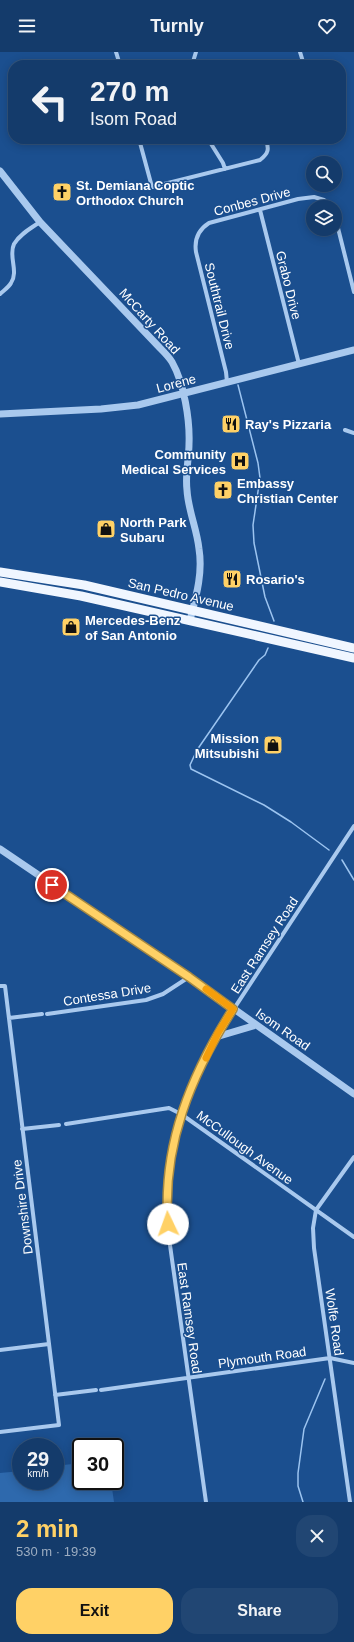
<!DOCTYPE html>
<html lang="en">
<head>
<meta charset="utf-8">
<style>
  :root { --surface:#143b6b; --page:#214673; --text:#f1f3f6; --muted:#9dadc1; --line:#33557e; --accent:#ffd166 }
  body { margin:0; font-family:Helvetica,sans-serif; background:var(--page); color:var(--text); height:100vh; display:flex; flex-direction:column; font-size:15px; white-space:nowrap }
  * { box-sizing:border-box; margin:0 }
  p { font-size:13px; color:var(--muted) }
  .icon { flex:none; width:22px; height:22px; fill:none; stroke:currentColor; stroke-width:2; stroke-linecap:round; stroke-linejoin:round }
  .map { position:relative; height:1450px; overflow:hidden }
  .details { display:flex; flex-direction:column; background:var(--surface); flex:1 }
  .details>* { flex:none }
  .hud { position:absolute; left:8px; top:8px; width:338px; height:84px; border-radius:16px; box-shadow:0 2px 10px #0003,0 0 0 1px var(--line); background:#143b6b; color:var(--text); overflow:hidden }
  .tools { position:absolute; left:306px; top:104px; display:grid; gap:8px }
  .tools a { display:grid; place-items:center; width:36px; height:36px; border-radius:50%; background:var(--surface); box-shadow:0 2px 10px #0003,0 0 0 1px var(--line); font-size:20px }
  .speed { position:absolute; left:12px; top:1386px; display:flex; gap:8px; font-size:20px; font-weight:700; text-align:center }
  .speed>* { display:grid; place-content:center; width:52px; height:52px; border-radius:50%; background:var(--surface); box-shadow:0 2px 10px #0003,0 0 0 1px var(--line); line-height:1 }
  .speed small { font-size:10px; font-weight:400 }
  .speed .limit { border:2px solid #111; border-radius:6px; background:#fff; color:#111 }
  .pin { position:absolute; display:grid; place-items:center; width:34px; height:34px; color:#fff; margin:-17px; border:2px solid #fff; border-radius:50%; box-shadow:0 1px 4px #0007 }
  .me { position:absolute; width:44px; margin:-22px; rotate:357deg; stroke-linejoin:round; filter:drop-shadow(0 0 3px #0008) }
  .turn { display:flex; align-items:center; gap:14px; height:84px; padding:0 16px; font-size:18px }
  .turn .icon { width:52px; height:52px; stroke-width:2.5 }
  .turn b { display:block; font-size:28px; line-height:34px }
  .round { display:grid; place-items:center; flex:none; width:42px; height:42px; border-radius:16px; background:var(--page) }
  .summary { display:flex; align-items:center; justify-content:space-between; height:68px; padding:0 16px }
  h1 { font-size:24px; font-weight:600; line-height:30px; color:var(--accent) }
  .button { display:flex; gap:8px; margin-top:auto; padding:8px 16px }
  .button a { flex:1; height:46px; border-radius:16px; background:var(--accent); color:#111; font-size:16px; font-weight:600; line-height:46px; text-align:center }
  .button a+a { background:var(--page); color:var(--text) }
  header { display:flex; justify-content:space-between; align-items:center; height:52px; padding:0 16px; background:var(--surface); font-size:18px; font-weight:600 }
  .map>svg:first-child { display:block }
</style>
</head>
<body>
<header><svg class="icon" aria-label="menu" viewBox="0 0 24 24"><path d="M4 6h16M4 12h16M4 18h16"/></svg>Turnly<svg class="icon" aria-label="heart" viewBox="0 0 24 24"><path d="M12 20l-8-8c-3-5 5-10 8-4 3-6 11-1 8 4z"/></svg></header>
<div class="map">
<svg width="354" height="1450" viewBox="0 0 354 1450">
  <rect width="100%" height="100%" fill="#1b4f8f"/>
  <!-- green -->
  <path fill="#2e69ad" d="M81 1411V1429H111L114 1450H0V1421L21 1419V1429H55V1414Z"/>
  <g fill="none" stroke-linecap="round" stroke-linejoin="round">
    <!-- stream -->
    <path stroke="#9cc4f0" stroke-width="1.5" d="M238 333 258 411 260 426 253 473 254 491 265 545 274 569
      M268 596 265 603 259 608 197 698 190 713 191 717 264 753 291 770 329 798
      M342 808 354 828
      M303 1450 298 1434V1421L304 1377 325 1327"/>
    <!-- minor -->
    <path stroke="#a9c9ee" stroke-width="4" d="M116 0 120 13
      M300 0 304 13
      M192 13 196 0
      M139 87 152 135 260 108C269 101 269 97 266 87
      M208 87 223 111 225 117
      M260 158 299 312
      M335 164 354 240
      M0 242C3 239 9 235 11 231 19 219 8 204 14 192 20 182 31 176 40 170
      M227 330 226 320 196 200C194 187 198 178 209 171L298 147 314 145 324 148 331 155
      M345 378 354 381
      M0 934H5L59 1373 0 1380
      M47 962 146 948 163 942 189 925
      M9 966 42 962
      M66 1072 169 1056 181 1062 354 1185
      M22 1077 59 1073
      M0 1298 49 1292
      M101 1338 330 1306 354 1311
      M55 1343 96 1338
      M206 1450 169 1186 167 1156 168 1124 172 1093 184 1050 190 1038 218 981 354 774
      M350 1450 314 1196 313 1176 316 1158 354 1105"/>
    <!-- tertiary -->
    <path stroke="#a9c9ee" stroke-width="7" d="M0 119 40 170 160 296C164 300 169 305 172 310 184 331 190 368 189 392 189 407 185 422 187 438 188 458 197 477 199 497 203 521 196 545 190 568
      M0 362 101 357 138 353 354 298
      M0 797 189 925 354 1042
      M216 985 256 973"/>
    <!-- primary -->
    <path stroke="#f0f6ff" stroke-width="9" d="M0 520 84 533 354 596
      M0 530 81 544 354 606"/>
  </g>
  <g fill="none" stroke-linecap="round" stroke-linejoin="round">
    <defs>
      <path id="route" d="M52 833 189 925 233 957C191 1023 162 1093 168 1172"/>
    </defs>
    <!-- route casing -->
    <use href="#route" stroke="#a68842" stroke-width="10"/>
    <!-- route -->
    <use href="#route" stroke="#ffd166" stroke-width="7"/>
    <!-- slow -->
    <path stroke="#f59e0b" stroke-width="7" d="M206 1006 218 981 233 957 206 937"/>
  </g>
  <!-- icons -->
  <defs>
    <symbol id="church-square" viewBox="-11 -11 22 22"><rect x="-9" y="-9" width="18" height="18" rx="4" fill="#ffd166" stroke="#1b4f8f"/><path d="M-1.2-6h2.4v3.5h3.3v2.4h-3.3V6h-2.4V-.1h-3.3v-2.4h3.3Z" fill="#111"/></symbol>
    <symbol id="restaurant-square" viewBox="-11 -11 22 22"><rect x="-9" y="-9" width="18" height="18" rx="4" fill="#ffd166" stroke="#1b4f8f"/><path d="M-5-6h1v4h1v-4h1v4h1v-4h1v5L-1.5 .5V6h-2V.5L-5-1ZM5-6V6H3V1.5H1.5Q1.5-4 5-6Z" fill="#111"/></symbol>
    <symbol id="hospital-square" viewBox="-11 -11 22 22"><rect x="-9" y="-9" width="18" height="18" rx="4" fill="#ffd166" stroke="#1b4f8f"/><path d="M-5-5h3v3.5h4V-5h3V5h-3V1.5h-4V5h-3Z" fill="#111"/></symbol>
    <symbol id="shop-square" viewBox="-11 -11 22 22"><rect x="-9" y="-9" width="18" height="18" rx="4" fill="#ffd166" stroke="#1b4f8f"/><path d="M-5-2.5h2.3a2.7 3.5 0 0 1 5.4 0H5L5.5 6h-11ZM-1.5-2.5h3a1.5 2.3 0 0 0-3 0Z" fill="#111"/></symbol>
  </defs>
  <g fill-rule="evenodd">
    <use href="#church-square" x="51" y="129" width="22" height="22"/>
    <use href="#restaurant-square" x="220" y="361" width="22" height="22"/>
    <use href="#hospital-square" x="229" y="398" width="22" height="22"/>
    <use href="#church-square" x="212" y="427" width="22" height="22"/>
    <use href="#shop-square" x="95" y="466" width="22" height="22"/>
    <use href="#restaurant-square" x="221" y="516" width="22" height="22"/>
    <use href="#shop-square" x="60" y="564" width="22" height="22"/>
    <use href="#shop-square" x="262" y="682" width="22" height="22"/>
  </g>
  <g text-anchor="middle" stroke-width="3" stroke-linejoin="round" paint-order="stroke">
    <!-- poi labels -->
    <g font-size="13" font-weight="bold" fill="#fff" stroke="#1b4f8f" text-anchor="start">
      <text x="76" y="138">St. Demiana Coptic<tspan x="76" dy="15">Orthodox Church</tspan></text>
      <text x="245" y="377">Ray's Pizzaria</text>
      <text x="226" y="407" text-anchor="end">Community<tspan x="226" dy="15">Medical Services</tspan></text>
      <text x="237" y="436">Embassy<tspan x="237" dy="15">Christian Center</tspan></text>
      <text x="120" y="475">North Park<tspan x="120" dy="15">Subaru</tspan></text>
      <text x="246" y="532">Rosario's</text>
      <text x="85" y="573">Mercedes-Benz<tspan x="85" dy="15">of San Antonio</tspan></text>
      <text x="259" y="691" text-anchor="end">Mission<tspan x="259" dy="15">Mitsubishi</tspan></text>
    </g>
    <!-- street labels -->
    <g font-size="13" fill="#fff" stroke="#1b4f8f">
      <text transform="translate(252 149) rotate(-15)" y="5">Conbes Drive</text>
      <text transform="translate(289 233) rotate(76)" y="5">Grabo Drive</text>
      <text transform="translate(220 254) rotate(76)" y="5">Southtrail Drive</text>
      <text transform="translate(150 269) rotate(48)" y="5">McCarty Road</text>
      <text transform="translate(176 331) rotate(-15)" y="5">Lorene</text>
      <text transform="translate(181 542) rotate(13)" y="5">San Pedro Avenue</text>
      <text transform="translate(264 893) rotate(-57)" y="5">East Ramsey Road</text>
      <text transform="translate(107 942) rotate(-9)" y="5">Contessa Drive</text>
      <text transform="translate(283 977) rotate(35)" y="5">Isom Road</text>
      <text transform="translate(245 1095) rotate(36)" y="5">McCullough Avenue</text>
      <text transform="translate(22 1155) rotate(-97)" y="5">Downshire Drive</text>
      <text transform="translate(190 1266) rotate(82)" y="5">East Ramsey Road</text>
      <text transform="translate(335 1270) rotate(82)" y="5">Wolfe Road</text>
      <text transform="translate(262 1305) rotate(-8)" y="5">Plymouth Road</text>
    </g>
  </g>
</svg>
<div class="tools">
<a><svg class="icon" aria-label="search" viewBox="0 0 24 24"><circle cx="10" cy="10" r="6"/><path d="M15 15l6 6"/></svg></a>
<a><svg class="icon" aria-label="layers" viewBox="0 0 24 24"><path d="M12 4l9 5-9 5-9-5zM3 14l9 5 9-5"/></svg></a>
</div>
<div class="speed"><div>29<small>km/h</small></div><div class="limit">30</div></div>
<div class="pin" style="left:52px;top:833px;background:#d93025"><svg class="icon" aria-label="arrive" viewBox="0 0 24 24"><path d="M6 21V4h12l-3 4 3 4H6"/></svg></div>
<svg class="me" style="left:168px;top:1172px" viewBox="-20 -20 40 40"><circle r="19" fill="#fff"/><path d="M0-13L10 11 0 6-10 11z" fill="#ffd166"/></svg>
<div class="hud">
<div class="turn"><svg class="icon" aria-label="left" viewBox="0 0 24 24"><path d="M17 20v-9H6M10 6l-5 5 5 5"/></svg><div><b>270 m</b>Isom Road</div></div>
</div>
</div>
<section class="details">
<div class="summary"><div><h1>2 min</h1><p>530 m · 19:39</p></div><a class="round"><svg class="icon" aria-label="close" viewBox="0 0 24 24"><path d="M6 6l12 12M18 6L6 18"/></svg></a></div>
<div class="button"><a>Exit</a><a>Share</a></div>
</section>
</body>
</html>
